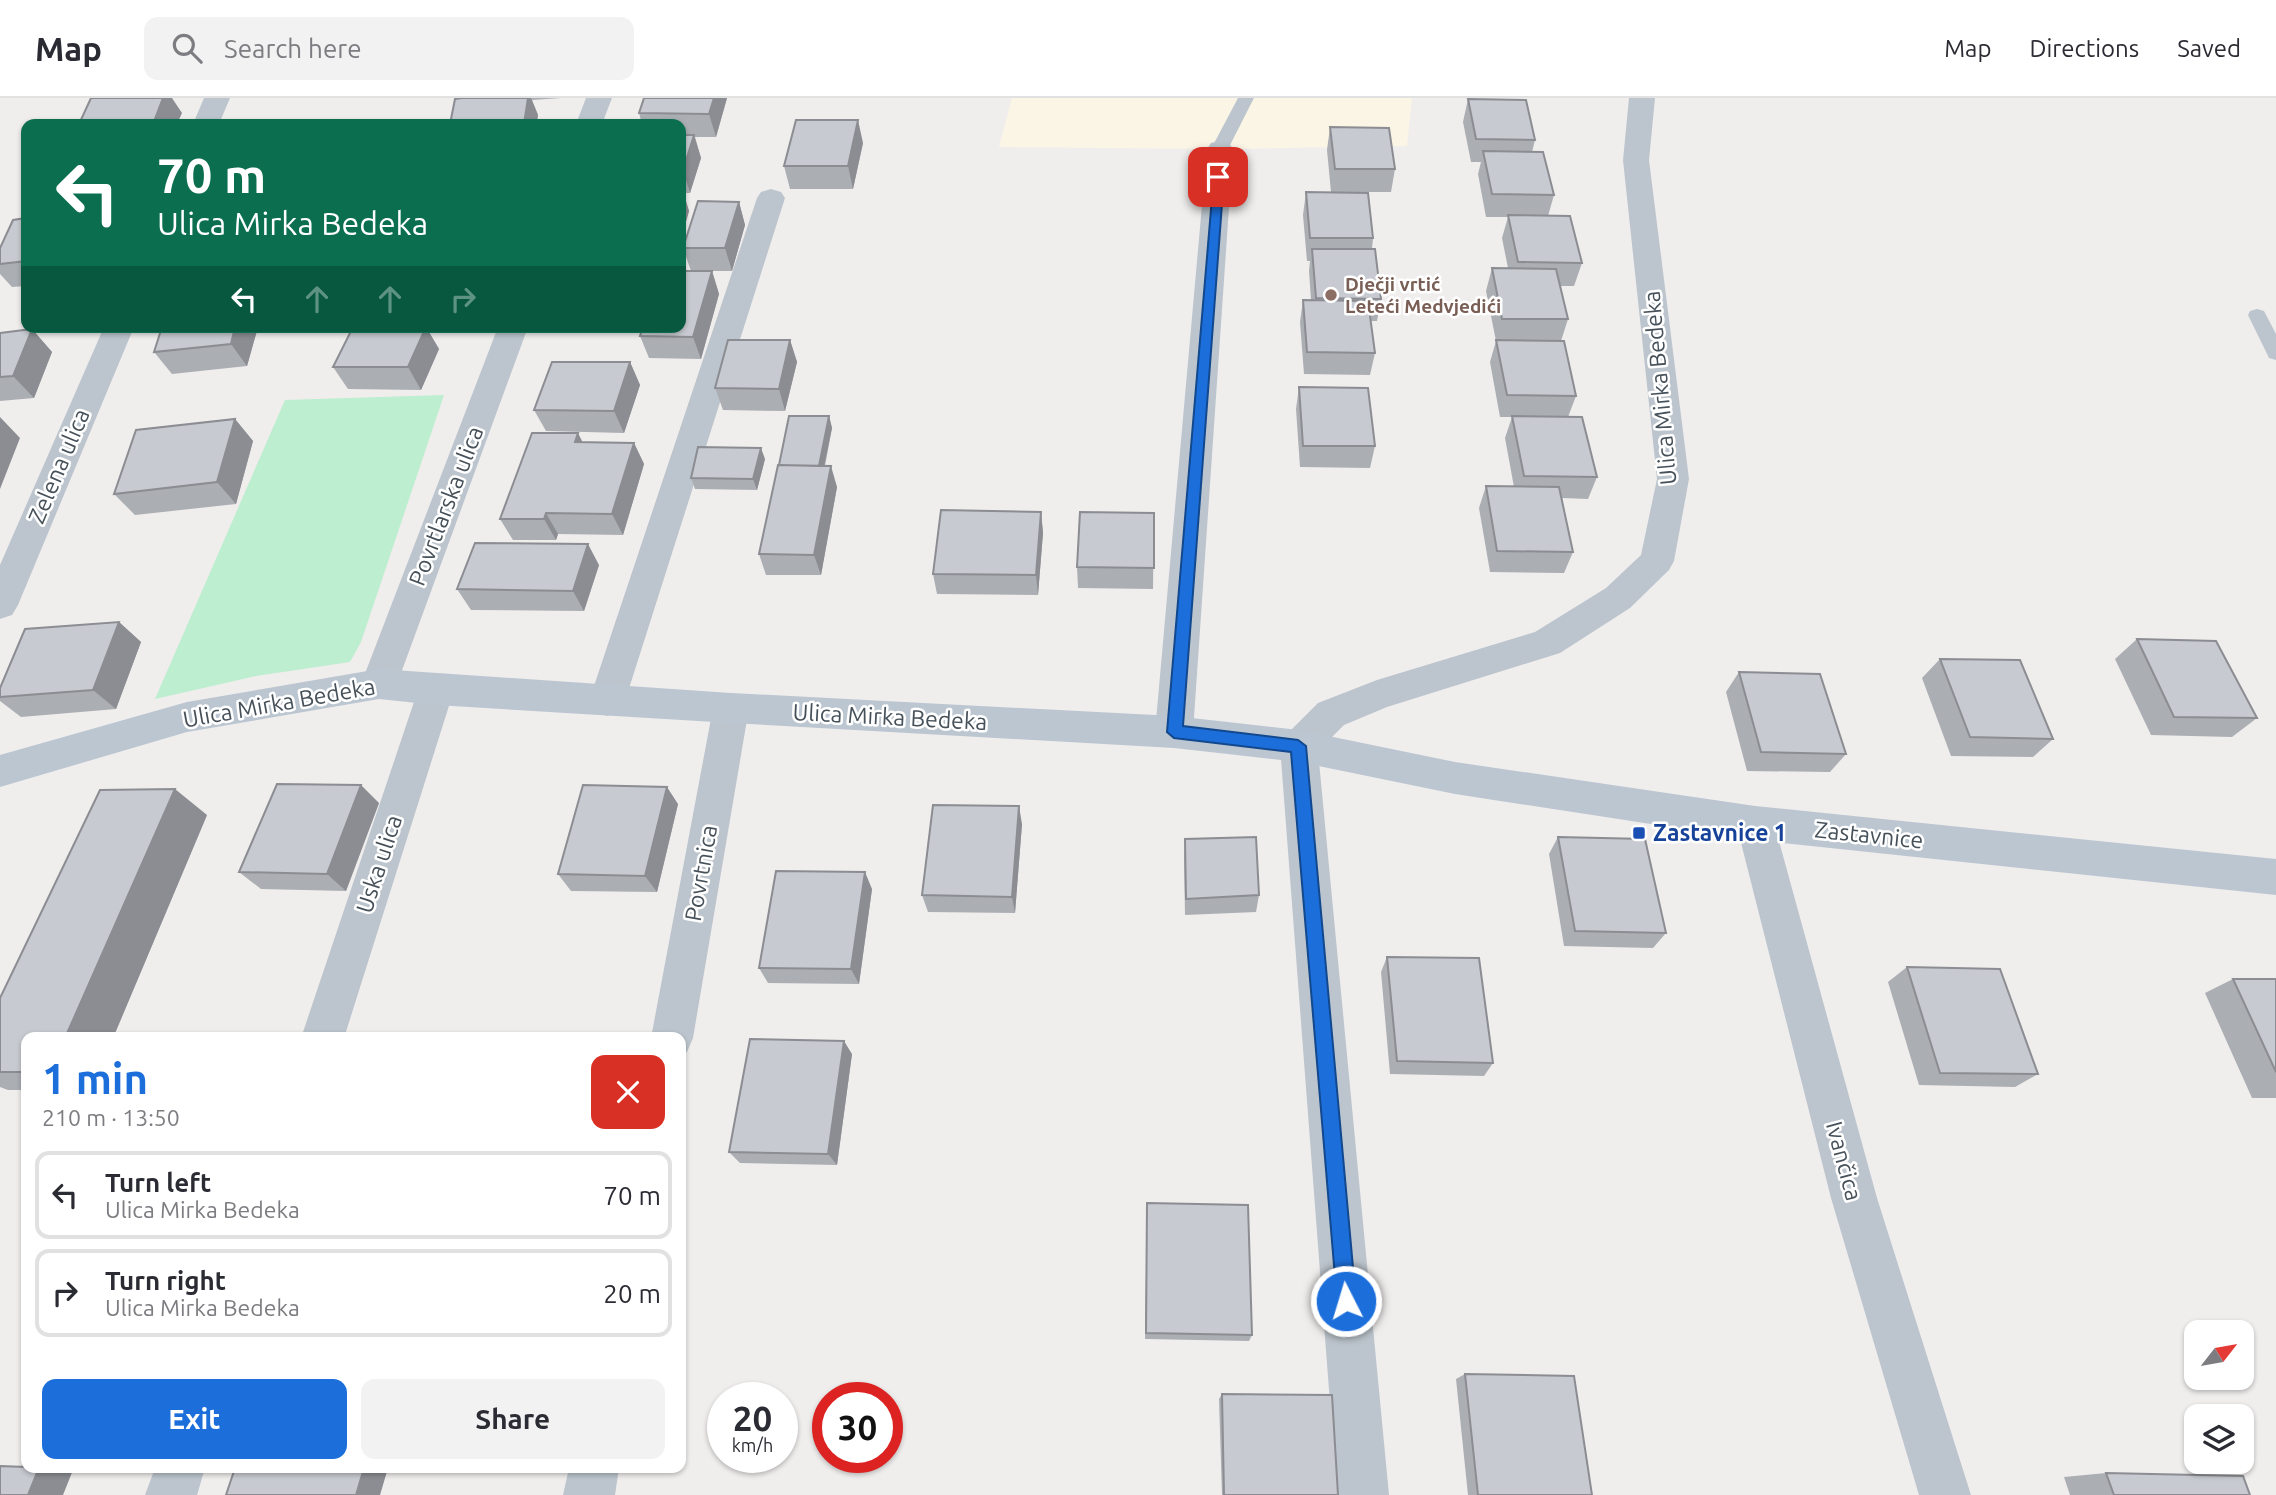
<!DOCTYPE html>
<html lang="en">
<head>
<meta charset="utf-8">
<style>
  :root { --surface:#fff; --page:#f2f2f3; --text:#2b2b33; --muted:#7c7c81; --line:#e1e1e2; --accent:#1c6fdb }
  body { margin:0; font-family:Ubuntu,sans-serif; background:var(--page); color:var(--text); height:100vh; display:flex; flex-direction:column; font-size:26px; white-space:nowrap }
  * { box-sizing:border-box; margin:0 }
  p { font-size:23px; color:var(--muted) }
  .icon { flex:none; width:38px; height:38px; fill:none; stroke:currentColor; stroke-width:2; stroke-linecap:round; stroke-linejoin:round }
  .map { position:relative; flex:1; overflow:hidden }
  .details { position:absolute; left:21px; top:934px; width:665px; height:441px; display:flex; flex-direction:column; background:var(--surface); border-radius:14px; box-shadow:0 2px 5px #0004 }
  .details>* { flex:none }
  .guide { position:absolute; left:21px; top:21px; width:665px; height:214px; border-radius:14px; box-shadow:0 2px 5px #0004; background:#0b6e4f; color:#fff; overflow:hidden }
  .needle { width:46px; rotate:59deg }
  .fabs { position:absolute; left:2184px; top:1222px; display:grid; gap:14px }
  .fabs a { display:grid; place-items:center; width:70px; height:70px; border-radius:14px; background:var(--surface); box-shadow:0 2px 5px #0004; font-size:35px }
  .speed { position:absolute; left:707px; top:1284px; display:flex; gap:14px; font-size:35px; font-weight:700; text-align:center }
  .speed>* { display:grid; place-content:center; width:91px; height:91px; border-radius:50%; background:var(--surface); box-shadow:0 2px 5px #0004; line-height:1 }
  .speed small { font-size:18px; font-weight:400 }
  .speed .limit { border:10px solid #d22; background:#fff; color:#111 }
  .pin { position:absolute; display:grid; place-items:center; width:60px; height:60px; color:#fff; margin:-30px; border-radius:14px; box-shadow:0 4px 10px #0006 }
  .me { position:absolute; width:77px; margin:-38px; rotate:355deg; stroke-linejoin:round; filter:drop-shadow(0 0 5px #0008) }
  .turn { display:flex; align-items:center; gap:24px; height:147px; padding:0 21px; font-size:32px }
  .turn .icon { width:91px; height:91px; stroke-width:2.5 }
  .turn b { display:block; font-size:49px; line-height:60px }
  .lanes { display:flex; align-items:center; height:66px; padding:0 21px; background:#0003; justify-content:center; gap:35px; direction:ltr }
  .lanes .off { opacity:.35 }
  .round { display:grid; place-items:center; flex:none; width:74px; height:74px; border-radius:14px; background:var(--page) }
  .head { display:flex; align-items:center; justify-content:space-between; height:119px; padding:0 21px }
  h1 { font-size:42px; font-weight:600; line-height:52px; color:var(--accent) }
  .button { display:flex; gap:14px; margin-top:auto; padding:14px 21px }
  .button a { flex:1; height:80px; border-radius:14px; background:var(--accent); color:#fff; font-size:28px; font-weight:600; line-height:80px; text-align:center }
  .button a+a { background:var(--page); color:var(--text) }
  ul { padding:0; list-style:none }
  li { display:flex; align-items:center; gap:21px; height:88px; margin:0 14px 10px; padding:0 7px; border:4px solid var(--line); border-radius:14px }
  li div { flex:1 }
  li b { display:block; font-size:26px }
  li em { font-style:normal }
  header { display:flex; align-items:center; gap:42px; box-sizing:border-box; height:98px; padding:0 35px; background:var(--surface); border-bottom:2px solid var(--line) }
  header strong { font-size:33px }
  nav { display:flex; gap:38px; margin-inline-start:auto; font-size:24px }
  .search { width:490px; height:63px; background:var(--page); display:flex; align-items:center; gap:18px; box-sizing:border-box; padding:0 24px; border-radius:14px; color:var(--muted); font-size:26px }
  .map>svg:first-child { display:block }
</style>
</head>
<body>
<header>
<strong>Map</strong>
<div class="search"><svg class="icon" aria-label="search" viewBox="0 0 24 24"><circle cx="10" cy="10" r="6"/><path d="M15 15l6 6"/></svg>Search here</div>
<nav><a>Map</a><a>Directions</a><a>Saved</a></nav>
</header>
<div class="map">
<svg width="2276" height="1397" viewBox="0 0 2276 1397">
  <rect width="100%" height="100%" fill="#f0eded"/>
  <!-- commercial -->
  <path fill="#fbf5e6" d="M1012 0H1412L1407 48 1220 51 999 49Z"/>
  <!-- green -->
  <path fill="#bceecf" d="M444 297 361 544 350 564 256 578 155 601 285 302Z"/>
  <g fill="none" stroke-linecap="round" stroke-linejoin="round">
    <!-- service -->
    <path fill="#bcc5cd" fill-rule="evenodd" d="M1238 0H1254L1226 55H1214L1211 51Z
      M2257 211 2264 213 2276 236V262L2269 260 2248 217 2250 213Z"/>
    <!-- minor -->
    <path fill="#bcc5cd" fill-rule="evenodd" d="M204 0H230L219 26H193Z
      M586 0H612L602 26H576Z
      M1629 0H1655L1649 62 1689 381 1674 463 1669 472 1630 510 1560 555 1387 609 1344 627 1318 653 1389 1397H1337L1280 648 1286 637 1318 605 1377 582 1535 534 1606 490 1641 457 1657 381 1623 62Z
      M1220 43 1229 45 1233 51 1193 634 1187 645 1174 650 1161 645 1155 634 1207 51 1211 45Z
      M771 91 781 94 785 100 625 603 620 614 607 618 594 614 589 603 757 100 761 94Z
      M104 229H134L18 507 12 517 0 521V467Z
      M498 229H528L397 586 392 596 379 601 366 596 361 586Z
      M436 577 449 581 454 592 344 940H301L418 592 423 581Z
      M731 595 744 599 749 610 693 940 687 954 681 957V940H651L713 610 718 599Z
      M1755 708 1769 713 1774 725 1877 1100 1971 1397H1919L1831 1100 1736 725 1741 713Z
      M155 1370H205L197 1397H145Z
      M569 1370H619L615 1397H563Z"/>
    <!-- secondary -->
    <path fill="#bbc6d1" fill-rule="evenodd" d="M379 571 731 595 1174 618 1299 632 1455 664 1755 708 2276 761V797L1755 742 1455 696 1299 664 1174 650 731 625 436 607 379 601 187 634 0 689V657L187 604Z"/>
  </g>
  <!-- wall -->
  <path fill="#abaeb3" d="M462 0H561L532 2 538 17Z
    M727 0 716 39H695L701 60 690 95H683L689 113 681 141V26H642L639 15Z
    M1468 1 1535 42 1532 54 1554 97 1548 118 1582 165 1574 188H1560L1568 221 1561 243 1576 298 1568 319 1597 379 1588 401 1562 400 1573 454 1564 475 1490 474 1479 410 1486 388 1514 389 1505 340 1512 319H1500L1490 264 1496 243 1486 193 1492 170H1508L1502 140 1508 119H1486L1478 76 1481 64H1471L1463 24Z
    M1330 29 1395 71 1391 94H1331L1327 52Z
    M863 45 853 91H790L784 68Z
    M1306 94 1373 140 1372 151 1381 201 1377 223H1370L1375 255 1370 277 1304 276 1300 224 1303 202H1311L1309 173 1310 163H1307L1303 117Z
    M739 104 745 127 732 173H691L683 150Z
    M26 120V188L12 189 0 176V150Z
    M712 173 719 196 701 261 649 260 640 238 643 231 577 230V229H681Z
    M258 229 247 268 172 276 154 254Z
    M353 229H475L429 234 439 251 421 292 348 291 333 269Z
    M32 231 52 254 34 300 0 303V235Z
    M790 242 797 264 785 313 723 312 715 290Z
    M630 264 640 287 624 335 546 333 534 312Z
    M1299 289 1375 348 1370 370 1300 369 1296 311Z
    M829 318 832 330 825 368 837 389 821 477H766L759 456Z
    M235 321 253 343 236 406 135 417 114 396Z
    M582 344 634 345 644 366 623 437 558 436 556 442H513L500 421Z
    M765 361 757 392 695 391 691 380Z
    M1041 414 1043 435 1038 497 937 496 933 476Z
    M1154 415 1153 491 1078 490 1077 469Z
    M599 467 584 513 471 512 457 491Z
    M119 524 141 544 116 611 21 619 0 603V590Z
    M2137 541 2257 620 2232 639 2151 637 2115 561Z
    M1940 561 2053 641 2033 659 1951 658 1922 580Z
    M1739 574 1846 656 1830 674 1747 673 1726 594Z
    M379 705 346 793 261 791 239 774Z
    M678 706 657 794 571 793 558 776Z
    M207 717 113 940H26V992H8L0 989V900Z
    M1022 726 1015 815 928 814 922 797Z
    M1558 739 1666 835 1653 850 1564 848 1549 756Z
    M1185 741 1259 797 1256 814 1185 817 1184 758Z
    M872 791 859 886 768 885 759 870Z
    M1387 859 1493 965 1484 978 1390 976 1381 874Z
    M1907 869 2038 976 2015 989 1919 987 1888 884Z
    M2233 881H2276V1000H2252L2205 895Z
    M852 956 837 1067 740 1065 729 1054Z
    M1147 1105 1252 1237 1249 1243 1145 1241Z
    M1465 1276 1592 1397H1468L1456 1281Z
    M1222 1296 1338 1397H1222L1219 1301Z
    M2106 1375 2250 1397H2070L2064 1379Z"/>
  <!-- shaded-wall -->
  <path fill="#8b8d92" d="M163 0H172L182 15 177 26H153Z
    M528 0H531L538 17 537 26H524Z
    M714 0H727L716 39 709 16Z
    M858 22 863 45 853 91 848 68Z
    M694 37 701 60 690 95 683 72Z
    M682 90 689 113 681 141V93Z
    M739 104 745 127 732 173 725 150Z
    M712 173 719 196 701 261 693 239Z
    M235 229H258L247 268 231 246Z
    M426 229 439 251 421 292 408 269Z
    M32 231 52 254 34 300 13 278Z
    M790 242 797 264 785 313 779 291Z
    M630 264 640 287 624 335 614 313Z
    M829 318 832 330 821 383 818 372Z
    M0 319 20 340 0 391Z
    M235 321 253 343 236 406 217 384Z
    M578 335 589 357 575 344Z
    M634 345 644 366 623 437 612 416Z
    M761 350 765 361 757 392 753 381Z
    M831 368 837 389 821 477 814 457Z
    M1041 414 1043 435 1038 497 1036 477Z
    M546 415 558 436 556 442 544 421Z
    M588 446 599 467 584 513 573 493Z
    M119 524 141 544 116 611 93 592Z
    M361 687 379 705 346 793 327 776Z
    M667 689 678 706 657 794 645 778Z
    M175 691 207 717 113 940H65Z
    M1019 708 1022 726 1015 815 1012 799Z
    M865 774 872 791 859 886 851 871Z
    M844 943 852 956 837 1067 828 1056Z
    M39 1370 73 1372 63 1397H28Z
    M364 1370H388L380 1397H356Z"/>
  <!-- building -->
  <path fill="#c7cad0" stroke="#8b8d92" stroke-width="2" d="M91 0H163L153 26H79Z
    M462 0H528L524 26H450L455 1Z
    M644 0H714L709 16 639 15Z
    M1468 1 1526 2 1535 42 1476 41Z
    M796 22H858L848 68H784Z
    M1330 29 1389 30 1395 71H1335Z
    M681 37H694L683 72H681Z
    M1483 53 1543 54 1554 97 1492 96Z
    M1306 94 1368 95 1373 140H1310Z
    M698 103 739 104 725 150H683Z
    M1508 117 1570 118 1582 165 1518 164Z
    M26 120V163L0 166V150L13 122Z
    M1312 151H1375L1381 201 1316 200Z
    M1492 170 1556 171 1568 221H1502Z
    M681 173H712L693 239 640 238 643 229H681Z
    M1303 202 1368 203 1375 255 1307 254Z
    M162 229H235L231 246 154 254Z
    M353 229H426L408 269H333Z
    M32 231 13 278 0 279V235Z
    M728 242H790L779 291 715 290Z
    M1496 242 1564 243 1576 298 1507 297Z
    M552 264H630L614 313 534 312Z
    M1299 289 1368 290 1375 348H1303Z
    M789 318H829L819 368 779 367Z
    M1512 318 1582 319 1597 379 1524 378Z
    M235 321 217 384 114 396 136 332Z
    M532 335H578L575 344 634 345 612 416 546 415 544 421H500Z
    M698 349 761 350 753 381 691 380Z
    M778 367 831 368 814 457 759 456Z
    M1486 388 1559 389 1573 454 1497 453Z
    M941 412 1041 414 1036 477 933 476Z
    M1080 414 1154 415V470L1077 469Z
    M475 445 588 446 573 493 457 491Z
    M119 524 93 592 0 599V590L25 531Z
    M2137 541 2216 543 2257 620 2174 619Z
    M1940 561 2020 562 2053 641 1970 639Z
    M1739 574 1820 576 1846 656 1761 654Z
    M277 686 361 687 327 776 239 774Z
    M583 687 667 689 645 778 558 776Z
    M175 691 65 940H26V974H0V900L100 692Z
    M933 707 1019 708 1012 799 922 797Z
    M1256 739 1259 797 1186 801 1185 741Z
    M1558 739 1645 741 1666 835 1575 833Z
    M776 773 865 774 851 871 759 870Z
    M1387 859 1479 860 1493 965 1397 963Z
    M1907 869 2000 871 2038 976 1940 975Z
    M2233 881H2276V974Z
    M750 941 844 943 828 1056 729 1054Z
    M1147 1105 1248 1107 1252 1237 1146 1235Z
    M1465 1276 1574 1278 1592 1397H1478Z
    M1222 1296 1332 1297 1338 1397H1224Z
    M0 1368 26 1369V1370H39L28 1397H0Z
    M235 1370H364L356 1397H226Z
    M2106 1375 2243 1378 2250 1397H2114Z"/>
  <!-- route -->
  <path fill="#1c6fdb" stroke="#12488e" stroke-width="2" d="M1214 76 1224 79 1183 628 1298 642 1306 648 1356 1203 1353 1210 1346 1213 1339 1210 1337 1203 1291 654 1174 640 1167 634Z"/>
  <!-- markers -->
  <circle fill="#8d6e63" stroke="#fff" stroke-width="2.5" cx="1331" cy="197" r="7"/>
  <rect fill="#1a4fb4" stroke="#fff" stroke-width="2.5" x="1632" y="728" width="14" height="14" rx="3.5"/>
  <g text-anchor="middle" stroke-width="5" stroke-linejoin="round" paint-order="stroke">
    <!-- far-education labels -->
    <g font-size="19" font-weight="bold" fill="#785e54" stroke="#fff" text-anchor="start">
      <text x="1345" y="193">Dječji vrtić<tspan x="1345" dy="22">Leteći Medvjedići</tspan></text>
    </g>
    <!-- street labels -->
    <g font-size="23" fill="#46515a" stroke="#fff">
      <text transform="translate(1660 290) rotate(-95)" y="8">Ulica Mirka Bedeka</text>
      <text transform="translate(59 368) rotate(-67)" y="8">Zelena ulica</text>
      <text transform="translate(446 408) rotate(-69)" y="8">Povrtlarska ulica</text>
      <text transform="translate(279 605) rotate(-10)" y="8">Ulica Mirka Bedeka</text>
      <text transform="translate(890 619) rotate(3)" y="8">Ulica Mirka Bedeka</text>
      <text transform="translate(1869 737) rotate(6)" y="8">Zastavnice</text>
      <text transform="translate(379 766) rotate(-72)" y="8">Uska ulica</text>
      <text transform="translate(701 775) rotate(-80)" y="8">Povrtnica</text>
      <text transform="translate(1844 1063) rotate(75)" y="8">Ivančica</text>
    </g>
    <!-- transit labels -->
    <g font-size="23" font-weight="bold" fill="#164399" stroke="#fff" text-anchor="start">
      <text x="1653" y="743">Zastavnice 1</text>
    </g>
  </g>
</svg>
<div class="fabs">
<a><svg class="needle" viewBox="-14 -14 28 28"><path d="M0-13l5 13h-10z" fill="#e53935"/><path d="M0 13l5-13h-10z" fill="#7c7c81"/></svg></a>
<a><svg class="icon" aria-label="layers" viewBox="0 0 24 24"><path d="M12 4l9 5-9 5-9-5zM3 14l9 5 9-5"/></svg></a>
</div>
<div class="speed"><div>20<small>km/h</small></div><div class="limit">30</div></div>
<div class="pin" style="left:1218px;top:79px;background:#d93025"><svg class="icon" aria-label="arrive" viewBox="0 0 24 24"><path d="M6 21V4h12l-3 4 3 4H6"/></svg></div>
<svg class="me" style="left:1346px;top:1203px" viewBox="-20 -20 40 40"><circle r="17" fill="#1c6fdb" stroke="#fff" stroke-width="3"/><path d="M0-11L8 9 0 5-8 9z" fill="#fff"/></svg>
<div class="guide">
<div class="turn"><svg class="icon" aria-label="left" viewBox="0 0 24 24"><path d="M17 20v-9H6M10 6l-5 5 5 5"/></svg><div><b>70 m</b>Ulica Mirka Bedeka</div></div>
<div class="lanes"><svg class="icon" aria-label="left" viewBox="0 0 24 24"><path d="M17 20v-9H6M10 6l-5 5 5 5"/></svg><svg class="icon off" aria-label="ahead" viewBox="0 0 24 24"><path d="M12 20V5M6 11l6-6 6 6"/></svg><svg class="icon off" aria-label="ahead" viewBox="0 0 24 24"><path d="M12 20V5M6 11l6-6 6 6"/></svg><svg class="icon off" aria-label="right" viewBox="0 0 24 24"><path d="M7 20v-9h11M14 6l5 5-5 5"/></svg></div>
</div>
<section class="details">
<div class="head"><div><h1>1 min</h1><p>210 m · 13:50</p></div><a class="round" style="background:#d93025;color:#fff"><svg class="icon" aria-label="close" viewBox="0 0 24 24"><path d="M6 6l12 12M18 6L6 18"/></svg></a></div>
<ul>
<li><svg class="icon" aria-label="left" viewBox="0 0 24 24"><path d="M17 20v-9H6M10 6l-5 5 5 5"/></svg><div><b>Turn left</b><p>Ulica Mirka Bedeka</p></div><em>70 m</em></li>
<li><svg class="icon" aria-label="right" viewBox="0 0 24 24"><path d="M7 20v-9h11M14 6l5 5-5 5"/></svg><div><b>Turn right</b><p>Ulica Mirka Bedeka</p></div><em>20 m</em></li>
</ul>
<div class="button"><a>Exit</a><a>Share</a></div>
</section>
</div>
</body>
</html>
